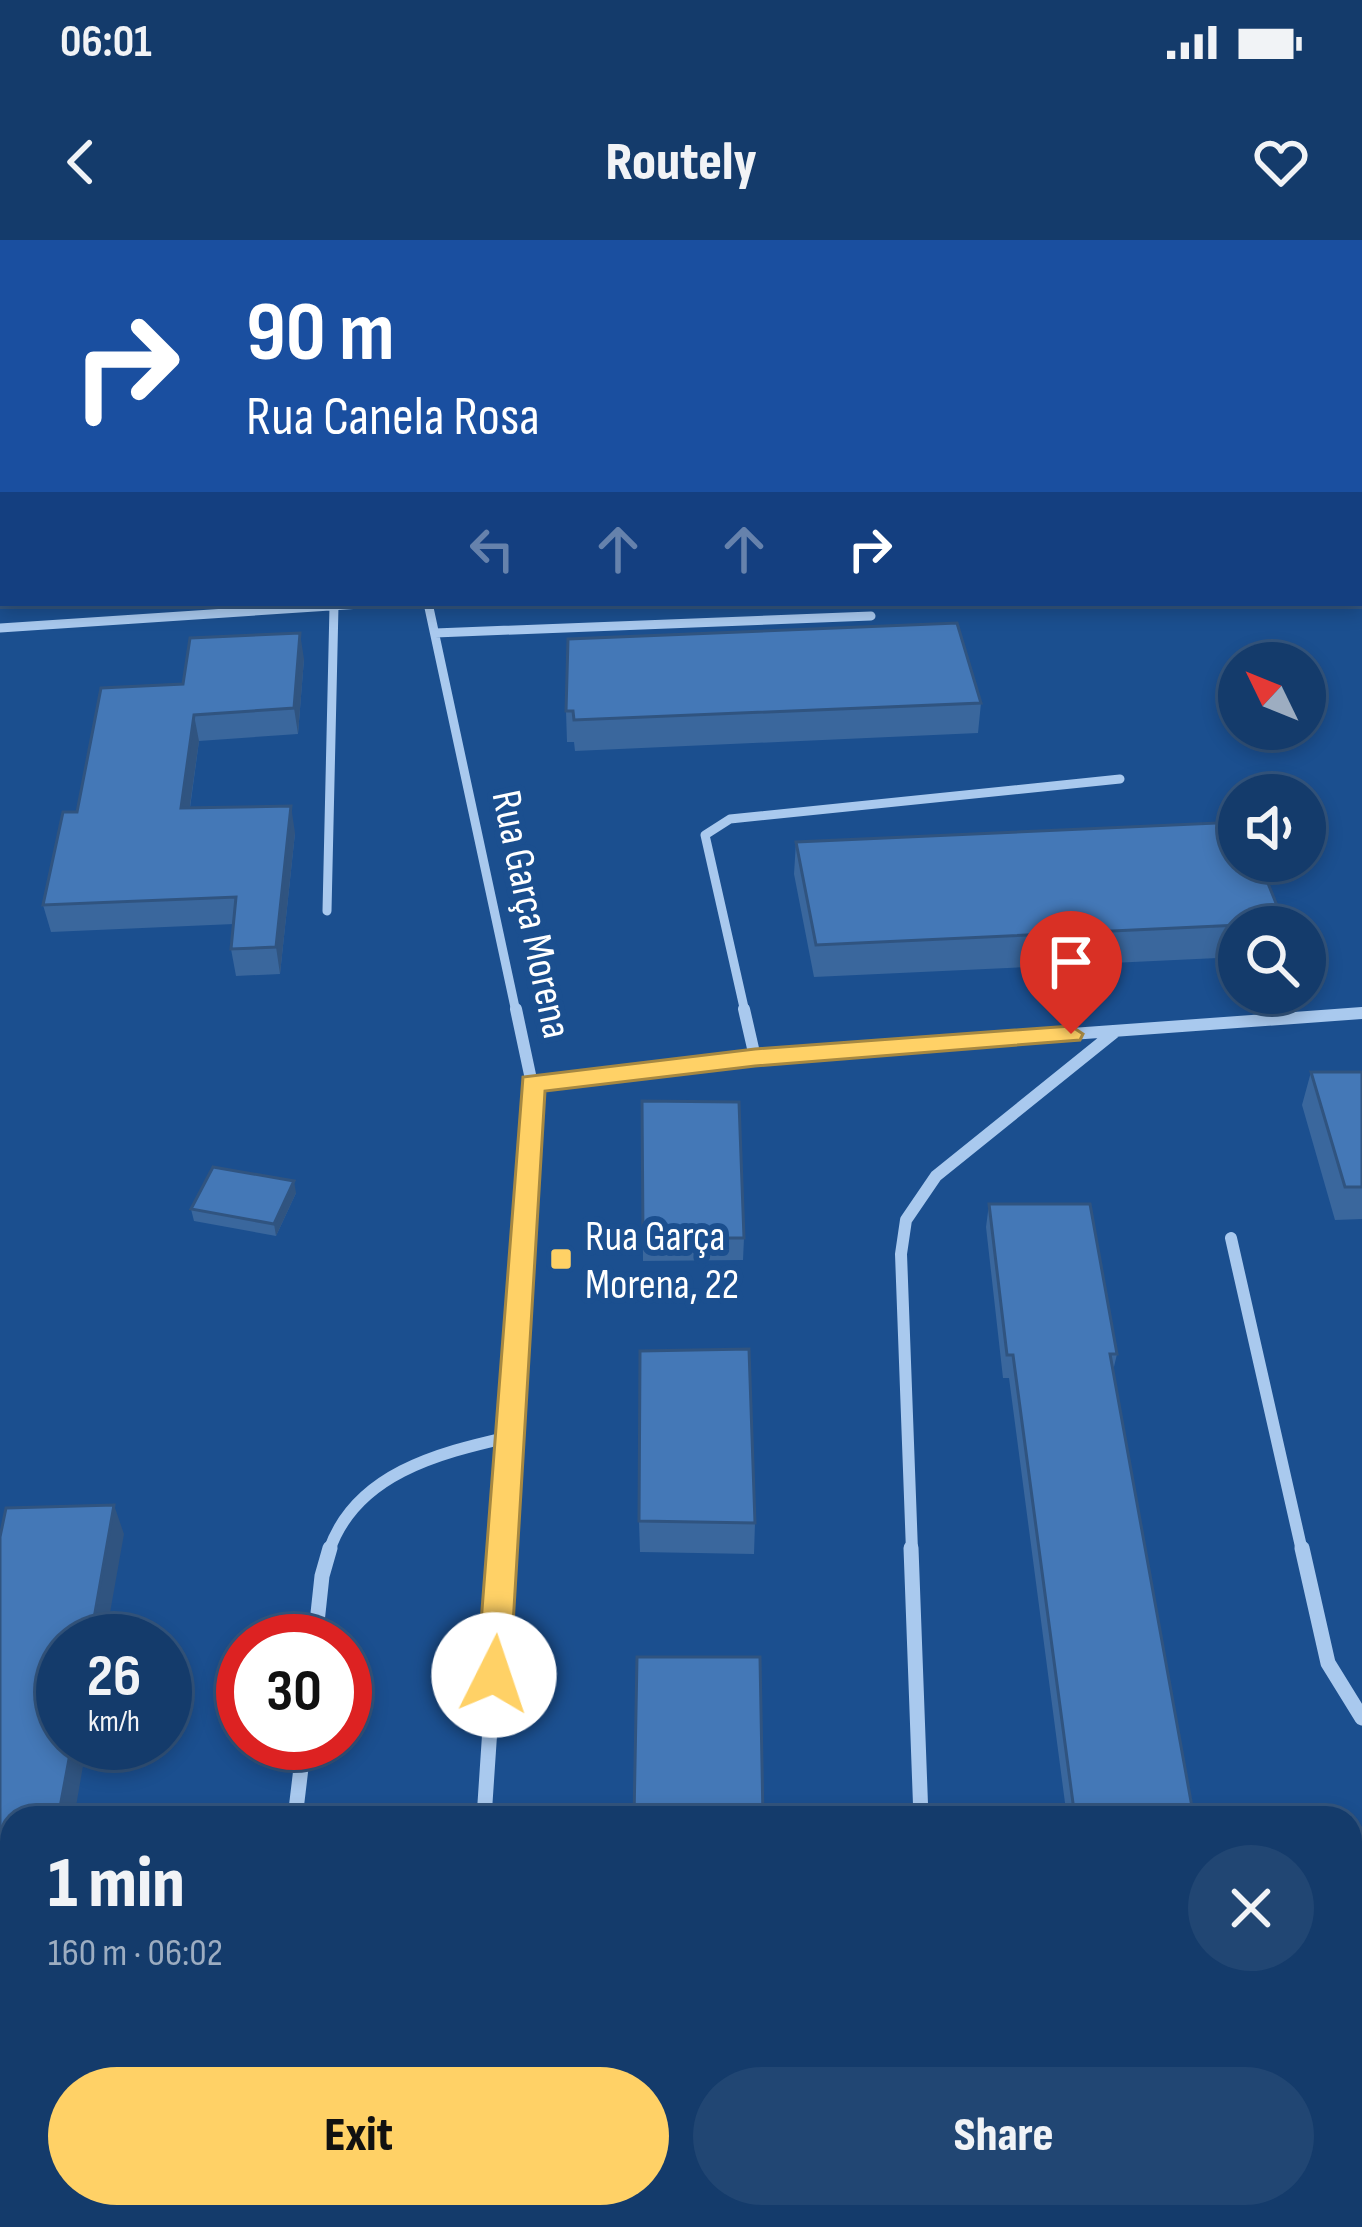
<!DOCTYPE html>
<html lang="en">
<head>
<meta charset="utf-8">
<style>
  :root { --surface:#143b6b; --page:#214673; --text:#f1f3f6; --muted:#9dadc1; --line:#33557e; --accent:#ffd166 }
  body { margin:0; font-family:"Sofia Sans Condensed",sans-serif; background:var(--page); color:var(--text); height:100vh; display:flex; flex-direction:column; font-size:45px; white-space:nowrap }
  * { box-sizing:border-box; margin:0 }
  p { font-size:39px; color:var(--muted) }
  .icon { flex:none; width:66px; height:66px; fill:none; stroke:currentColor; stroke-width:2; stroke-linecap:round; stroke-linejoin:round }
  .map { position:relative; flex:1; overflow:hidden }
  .sheet { position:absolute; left:0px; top:1566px; width:1362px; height:423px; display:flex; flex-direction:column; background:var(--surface); border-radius:36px 36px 0 0; box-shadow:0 6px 18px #0003,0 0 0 3px var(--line) }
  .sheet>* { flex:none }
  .top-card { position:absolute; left:0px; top:0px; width:1362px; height:366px; box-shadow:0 6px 18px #0003,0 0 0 3px var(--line); background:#1a4fa0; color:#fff; overflow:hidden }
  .needle { width:78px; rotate:313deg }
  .controls { position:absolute; left:1218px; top:402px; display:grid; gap:24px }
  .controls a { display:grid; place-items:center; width:108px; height:108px; border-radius:50%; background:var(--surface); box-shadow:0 6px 18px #0003,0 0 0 3px var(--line); font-size:60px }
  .speed { position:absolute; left:36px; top:1374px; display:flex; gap:24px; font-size:60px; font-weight:700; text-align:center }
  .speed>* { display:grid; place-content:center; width:156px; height:156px; border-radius:50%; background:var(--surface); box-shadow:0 6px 18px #0003,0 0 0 3px var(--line); line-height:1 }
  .speed small { font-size:30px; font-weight:400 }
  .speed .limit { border:18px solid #d22; background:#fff; color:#111 }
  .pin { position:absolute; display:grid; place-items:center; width:102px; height:102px; color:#fff; margin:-123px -51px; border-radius:50% 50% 50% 0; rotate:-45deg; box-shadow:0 0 12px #0007 }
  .pin .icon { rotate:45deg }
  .me { position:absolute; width:132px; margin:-66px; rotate:4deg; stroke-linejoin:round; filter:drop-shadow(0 0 9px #0008) }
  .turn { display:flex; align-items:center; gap:42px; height:252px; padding:0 48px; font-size:54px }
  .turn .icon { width:156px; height:156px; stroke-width:2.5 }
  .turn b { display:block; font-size:84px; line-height:102px }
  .lanes { display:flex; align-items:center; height:114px; padding:0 48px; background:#0003; justify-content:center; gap:60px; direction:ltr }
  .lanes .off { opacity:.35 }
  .round { display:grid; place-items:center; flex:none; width:126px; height:126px; border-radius:63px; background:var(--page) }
  .summary { display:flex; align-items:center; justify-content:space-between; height:204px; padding:0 48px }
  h1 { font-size:72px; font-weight:800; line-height:90px }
  .button { display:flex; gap:24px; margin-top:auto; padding:24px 48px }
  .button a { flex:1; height:138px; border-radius:72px; background:var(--accent); color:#111; font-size:48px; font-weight:800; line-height:138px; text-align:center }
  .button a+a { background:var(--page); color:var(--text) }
  .status { display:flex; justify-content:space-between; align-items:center; height:84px; padding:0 60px; background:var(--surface); direction:ltr }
  .status svg { height:33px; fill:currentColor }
  header { display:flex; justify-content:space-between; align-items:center; height:156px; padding:0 48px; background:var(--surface); font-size:54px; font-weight:800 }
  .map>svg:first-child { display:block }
</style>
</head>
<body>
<div class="status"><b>06:01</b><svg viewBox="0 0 49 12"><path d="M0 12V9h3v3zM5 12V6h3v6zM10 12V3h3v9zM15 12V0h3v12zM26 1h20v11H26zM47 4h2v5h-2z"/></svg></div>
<header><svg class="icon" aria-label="back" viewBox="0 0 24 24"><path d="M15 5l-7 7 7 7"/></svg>Routely<svg class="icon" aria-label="heart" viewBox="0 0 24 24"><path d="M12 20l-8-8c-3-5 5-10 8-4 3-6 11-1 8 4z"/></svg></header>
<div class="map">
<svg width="1362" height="1987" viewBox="0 0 1362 1987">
  <rect width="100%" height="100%" fill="#1b4f8f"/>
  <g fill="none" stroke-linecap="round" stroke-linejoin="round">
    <!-- stream -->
    <path fill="#9cc4f0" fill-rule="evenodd" d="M1359 171 1362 172V178L1359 177Z
      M0 186H3V192H0Z"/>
    <!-- minor-far3 -->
    <path stroke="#a9c9ee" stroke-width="8" d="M331 0 335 3"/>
    <!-- minor-far2 -->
    <path stroke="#a9c9ee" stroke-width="9" d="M428 363 516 772
      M0 388 376 363
      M435 393 871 376
      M327 671 334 366
      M745 772 705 595 730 579 1120 539"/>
    <!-- minor-far1 -->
    <path stroke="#a9c9ee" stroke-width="12" d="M744 769 755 817
      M532 844 755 817 1362 773
      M1231 998 1302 1311
      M329 1311C355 1234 438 1213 509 1197
      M501 1311 532 844 516 769
      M912 1311 901 1014 906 980 936 936 1116 791"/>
    <!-- minor -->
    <path stroke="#a9c9ee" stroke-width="15" d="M911 1308 921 1578
      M1302 1308 1328 1423 1362 1478
      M315 1401 322 1336 330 1308
      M295 1578 304 1503
      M484 1578 502 1308
      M1350 1869 1362 1868
      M468 1977V1987
      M250 1987 251 1977"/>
    <!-- primary -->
    <path fill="#f0f6ff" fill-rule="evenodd" d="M800 0H833L835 3H802Z
      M1359 86H1362V98H1359Z"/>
  </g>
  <!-- wall -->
  <path fill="#3a679d" d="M922 0H990L986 3H939Z
    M1031 0H1362V54H1359V3H1050Z
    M304 419 298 494 199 501 190 568 295 593 280 734 236 736 231 709 234 684 51 692 43 665 77 572 183 444Z
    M981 463 978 493 575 511 574 502H567L566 471Z
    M796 602 1284 683 1283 687H1239V717L814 737 794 634Z
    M1311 832H1362V979L1335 980 1302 865Z
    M642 861 744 998 743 1020 643 1021Z
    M296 953 276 996 194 981 191 969Z
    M989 964 1117 1114 1113 1131 1194 1578H1067L1009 1138H1003L986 987Z
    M639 1281 755 1283 754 1314 640 1312Z
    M1132 1977H1350L1362 1987H1134Z"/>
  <!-- shaded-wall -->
  <path fill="#305480" d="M309 0H327V3H306Z
    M643 0H661L659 3H641Z
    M300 393 304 419 298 494 294 468Z
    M194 475 199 501 186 594 181 568Z
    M291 566 295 593 280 734 276 707Z
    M294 941 296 953 276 996 274 984Z
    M114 1265 124 1294 105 1401H90Z
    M72 1503H87L74 1578H58Z
    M12 1835V1936L3 1987H0V1902Z"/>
  <!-- building -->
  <path fill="#4478b7" stroke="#305480" stroke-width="3" d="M125 0H309L306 3H123Z
    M417 0H643L641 3H416Z
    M1129 0H1362V38H1359V3H1147Z
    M957 383 981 463 574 480 573 471H566L568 399Z
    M300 393 294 468 194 475 181 568 291 566 276 707 231 709 236 657 43 665 63 572H77L101 448 183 444 190 398Z
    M1239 582V621H1259L1284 683 816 705 796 602Z
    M1311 832H1362V947H1345Z
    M642 861 739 862 744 998H643Z
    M213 927 294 941 274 984 191 969Z
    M989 964H1090L1117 1114H1110L1194 1578H1075L1013 1115H1007Z
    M749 1109 755 1283 639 1281 640 1111Z
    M114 1265 90 1401H63V1503H72L58 1578H12V1835L0 1902V1297L6 1268Z
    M637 1417H760L763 1578H634Z
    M1362 1929V1987H1149L1147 1977H1350V1930Z
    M774 1977H1004L1006 1987H672V1985Z"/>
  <!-- route -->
  <path fill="#ffd166" stroke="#a68842" stroke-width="3" d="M1071 786 1083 794 1080 800 755 826 545 851 510 1435 505 1445 494 1449 482 1445 477 1435 523 837 755 809Z"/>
  <!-- markers -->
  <rect fill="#ffd166" stroke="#1b4f8f" stroke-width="4.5" x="549" y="1007" width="24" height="24" rx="6"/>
  <g text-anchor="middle" stroke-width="12" stroke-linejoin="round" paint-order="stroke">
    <!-- street labels -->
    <g font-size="42" fill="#fff" stroke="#1b4f8f">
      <text transform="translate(533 674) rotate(78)" y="15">Rua Garça Morena</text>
    </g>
    <!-- poi labels -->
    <g font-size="42" fill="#fff" stroke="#1b4f8f" text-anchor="start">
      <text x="585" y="1010">Rua Garça<tspan x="585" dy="48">Morena, 22</tspan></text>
    </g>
  </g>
</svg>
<div class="controls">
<a><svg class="needle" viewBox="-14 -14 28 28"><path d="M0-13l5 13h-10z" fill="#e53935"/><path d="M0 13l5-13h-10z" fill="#9dadc1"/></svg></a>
<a><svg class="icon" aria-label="sound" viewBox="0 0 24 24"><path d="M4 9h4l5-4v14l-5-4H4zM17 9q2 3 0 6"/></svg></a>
<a><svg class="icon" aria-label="search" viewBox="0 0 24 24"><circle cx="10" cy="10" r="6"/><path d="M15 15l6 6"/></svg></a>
</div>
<div class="speed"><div>26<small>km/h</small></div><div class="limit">30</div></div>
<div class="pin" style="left:1071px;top:794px;background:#d93025"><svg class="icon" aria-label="arrive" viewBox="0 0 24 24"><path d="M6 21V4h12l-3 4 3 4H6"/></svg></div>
<svg class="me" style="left:494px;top:1435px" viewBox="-20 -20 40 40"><circle r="19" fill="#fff"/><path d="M0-13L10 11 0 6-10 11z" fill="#ffd166"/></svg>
<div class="top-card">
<div class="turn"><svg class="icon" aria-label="right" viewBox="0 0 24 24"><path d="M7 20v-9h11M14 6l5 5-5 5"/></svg><div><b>90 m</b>Rua Canela Rosa</div></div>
<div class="lanes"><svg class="icon off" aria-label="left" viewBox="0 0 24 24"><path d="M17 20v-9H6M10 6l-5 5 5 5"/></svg><svg class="icon off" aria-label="ahead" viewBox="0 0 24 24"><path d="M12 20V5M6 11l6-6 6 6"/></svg><svg class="icon off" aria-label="ahead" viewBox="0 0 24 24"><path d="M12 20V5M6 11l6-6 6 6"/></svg><svg class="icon" aria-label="right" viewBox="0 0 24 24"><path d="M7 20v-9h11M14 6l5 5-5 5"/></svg></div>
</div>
<section class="sheet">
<div class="summary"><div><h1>1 min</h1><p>160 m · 06:02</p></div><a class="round"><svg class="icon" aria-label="close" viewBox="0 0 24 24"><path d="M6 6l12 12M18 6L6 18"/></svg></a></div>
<div class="button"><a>Exit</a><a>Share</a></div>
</section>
</div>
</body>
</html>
